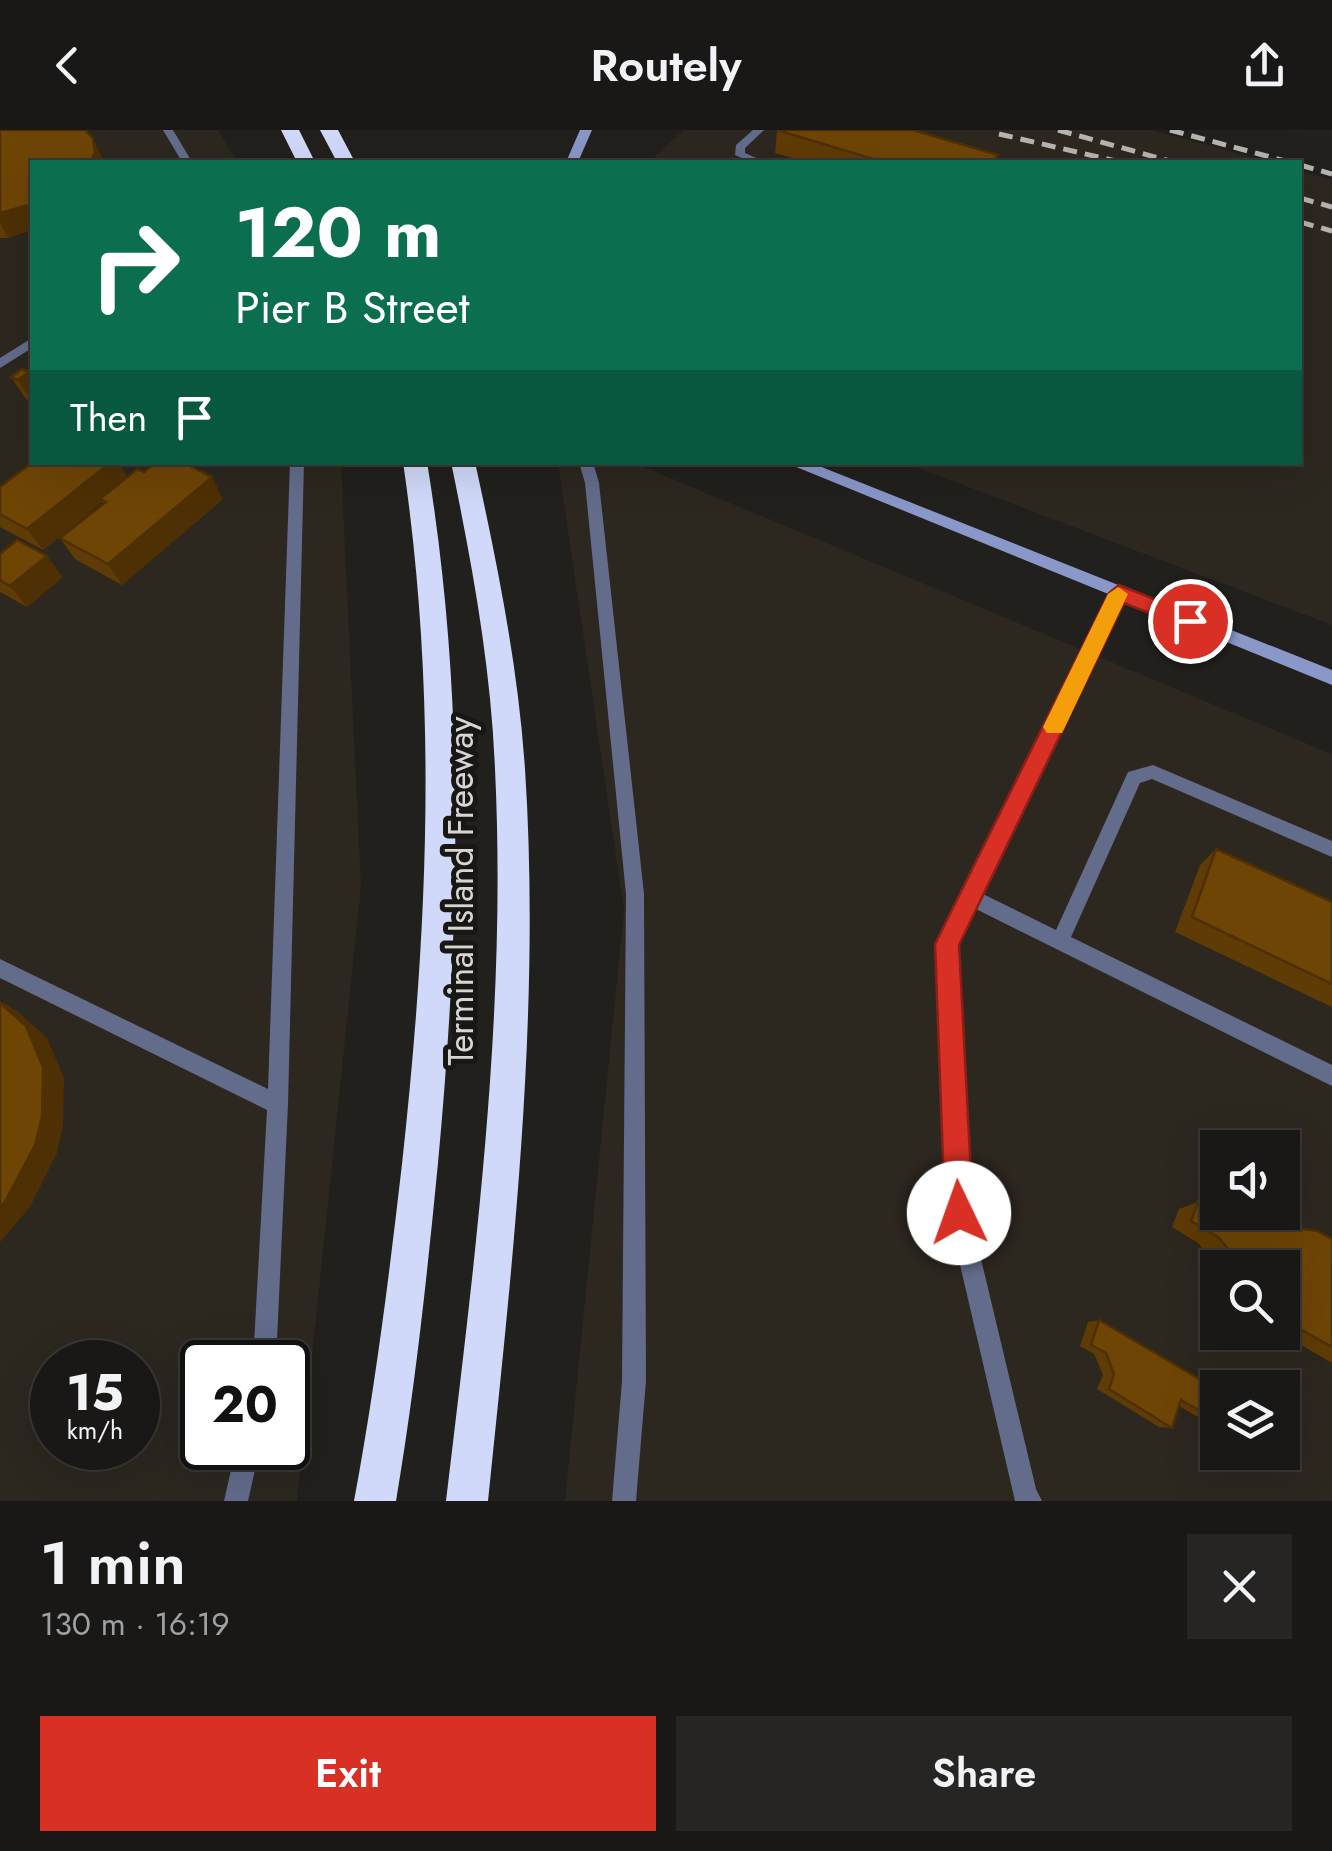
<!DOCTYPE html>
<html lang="en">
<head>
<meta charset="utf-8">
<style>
  :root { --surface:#1a1816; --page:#272523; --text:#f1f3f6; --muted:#9fa0a1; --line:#383735; --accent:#d93025 }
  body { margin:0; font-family:Jost,sans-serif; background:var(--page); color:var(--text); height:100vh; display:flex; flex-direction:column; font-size:38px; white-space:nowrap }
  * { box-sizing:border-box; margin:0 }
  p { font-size:32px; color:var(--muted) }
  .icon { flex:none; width:55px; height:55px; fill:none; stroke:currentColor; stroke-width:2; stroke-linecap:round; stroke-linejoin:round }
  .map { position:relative; height:1371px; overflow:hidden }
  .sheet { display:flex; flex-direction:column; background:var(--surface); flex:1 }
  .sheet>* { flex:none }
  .top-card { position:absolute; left:30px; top:30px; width:1272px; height:305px; border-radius:0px; box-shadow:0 10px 40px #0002,0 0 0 2px var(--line); background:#0b6e4f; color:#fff; overflow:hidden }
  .fabs { position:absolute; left:1200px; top:1000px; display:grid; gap:20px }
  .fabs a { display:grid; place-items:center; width:100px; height:100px; border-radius:0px; background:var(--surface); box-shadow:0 10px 40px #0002,0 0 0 2px var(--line); font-size:50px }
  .speed { position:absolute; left:30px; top:1210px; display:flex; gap:20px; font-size:50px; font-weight:700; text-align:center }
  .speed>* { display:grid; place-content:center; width:130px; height:130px; border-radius:50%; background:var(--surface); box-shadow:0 10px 40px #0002,0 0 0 2px var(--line); line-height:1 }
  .speed small { font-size:25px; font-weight:400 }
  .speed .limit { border:5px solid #111; border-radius:15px; background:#fff; color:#111 }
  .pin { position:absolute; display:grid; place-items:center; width:85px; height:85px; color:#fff; margin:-42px; border:5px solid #fff; border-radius:50%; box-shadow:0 2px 10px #0007 }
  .me { position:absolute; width:110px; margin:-55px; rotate:357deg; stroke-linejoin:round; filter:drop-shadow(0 0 8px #0008) }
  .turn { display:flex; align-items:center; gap:35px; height:210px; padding:0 40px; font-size:45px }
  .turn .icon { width:130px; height:130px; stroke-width:2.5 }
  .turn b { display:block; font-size:70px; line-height:85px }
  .then { display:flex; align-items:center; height:95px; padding:0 40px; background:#0003; gap:20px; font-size:38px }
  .round { display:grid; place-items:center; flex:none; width:105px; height:105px; border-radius:0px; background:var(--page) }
  .head { display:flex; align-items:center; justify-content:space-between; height:170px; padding:0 40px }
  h1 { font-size:60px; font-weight:600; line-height:75px }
  .primary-button { display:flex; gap:20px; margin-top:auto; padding:20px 40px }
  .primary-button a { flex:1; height:115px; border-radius:0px; background:var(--accent); color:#fff; font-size:40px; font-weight:600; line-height:115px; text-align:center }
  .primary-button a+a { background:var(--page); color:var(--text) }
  header { display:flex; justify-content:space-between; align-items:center; height:130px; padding:0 40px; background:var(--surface); font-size:45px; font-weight:600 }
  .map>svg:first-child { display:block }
</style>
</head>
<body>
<header><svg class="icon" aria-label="back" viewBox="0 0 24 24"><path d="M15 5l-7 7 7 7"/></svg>Routely<svg class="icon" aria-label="share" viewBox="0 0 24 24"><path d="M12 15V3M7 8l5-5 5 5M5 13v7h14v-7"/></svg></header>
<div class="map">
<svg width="1332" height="1371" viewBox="0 0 1332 1371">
  <rect width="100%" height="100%" fill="#22201d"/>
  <!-- built -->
  <path fill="#2c271f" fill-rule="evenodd" d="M0 0H218L237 32H32V332L341 333 361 756 297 1371H0ZM52 1232H138V1318H52ZM202 1232H288V1318H202Z
    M684 0H1152L1270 32H658L655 26Z
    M1300 41 1332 50V495L905 333 1300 332Z
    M558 333H634L1332 624V1371H565L624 780ZM1218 1018H1282V1082H1218ZM1218 1138H1282V1202H1218ZM1218 1258H1282V1322H1218Z"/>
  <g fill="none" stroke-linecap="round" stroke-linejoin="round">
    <!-- lane -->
    <path fill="#636c8b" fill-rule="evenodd" d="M163 0H173L192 32H182Z
      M753 0H764L745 18V23L765 32H751L735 25 736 15Z
      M32 208V218L0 238V228Z
      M290 332H304L288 974 276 1232H253L267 980 0 848V829L268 959Z
      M579 332H593L599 353 644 764 646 1251 636 1371H612L622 1251 626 764 585 353Z
      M1119 457 1127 463 981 763 1056 800 1128 642 1153 635 1332 711V727L1152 649 1140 653 1071 807 1332 935V956L974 778 956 814 970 1083 1036 1359 1042 1371H1015L948 1083 938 814 1111 463Z
      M236 1318H260L248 1371H224Z"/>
    <!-- secondary -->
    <path fill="#8997c9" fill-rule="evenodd" d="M580 0H592L578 32H566Z
      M784 332H809L1332 540V555Z"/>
    <!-- highway -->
    <path fill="#d0d9f9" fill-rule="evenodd" d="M281 0H299L315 32H297Z
      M320 0H338L355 32H337Z
      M403 332H427C466 569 460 795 438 1033 427 1146 415 1259 396 1371H354C375 1259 389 1147 402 1034 428 796 438 570 403 332Z
      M451 332H475C497 433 518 535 525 639 541 883 513 1128 488 1371H446C475 1128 507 884 495 639 491 536 472 434 451 332Z"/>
    <!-- rail -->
    <path stroke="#b6b5b2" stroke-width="5" stroke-dasharray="14 8" stroke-linecap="butt" d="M1058 0 1173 32
      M1170 0 1289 32
      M999 4 1120 32
      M1300 35 1332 44
      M1300 68 1332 77
      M1300 92 1332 101"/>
  </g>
  <!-- wall -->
  <path fill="#5f3b05" d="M0 0 8 108H0Z
    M777 0 998 25 996 32H806L775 23Z
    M29 242 32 248V272L26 269 11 247Z
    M118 332 127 347 144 342 223 369 122 455 75 429 60 408 103 374 102 372 43 420 0 397V357Z
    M0 424 63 447 27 477 0 462Z
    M1216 719 1332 772V877L1175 802 1200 735Z
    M1198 1072 1224 1088 1332 1109V1233L1279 1202H1282V1138H1219L1198 1113 1172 1097 1179 1079Z
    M1099 1190 1211 1287 1196 1286 1179 1276 1172 1298 1159 1297 1097 1259 1103 1245 1094 1224 1080 1216 1088 1192Z"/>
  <!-- shaded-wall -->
  <path fill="#4e3004" d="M93 8 104 32H90Z
    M32 74V100L8 108 0 93V83Z
    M29 242 32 248V272L18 250Z
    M111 332H118L129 351 100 369 102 372 43 420 27 399Z
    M212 347 223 369 122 455 108 434Z
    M47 426 63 447 27 477 10 456Z
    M0 871 17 881 47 908 64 948 63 996 57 1023 30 1077 0 1112Z"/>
  <!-- building -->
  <path fill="#6f4506" stroke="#4e3004" stroke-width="2.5" d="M0 0H85L93 8 95 23 90 32H32V74L0 83Z
    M777 0H913L998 25 992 32H883Z
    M22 239 29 242 18 250 11 247Z
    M33 332H111L27 399 0 384V357Z
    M156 332H182L212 347 108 434 60 408 106 372 100 369 137 339 144 342Z
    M17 410 47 426 10 456 0 450V424Z
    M1216 719 1332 772V854L1192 787Z
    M0 873 26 896 43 937 42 987 35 1015 6 1070 0 1078Z
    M1198 1072 1224 1088 1317 1101 1332 1109V1217L1293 1195 1282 1182V1138H1244L1218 1107 1191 1091Z
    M1099 1190 1218 1260 1211 1287 1181 1270 1172 1298 1109 1259 1114 1244 1106 1223 1091 1215Z"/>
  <!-- route -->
  <path fill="#d93025" stroke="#8d1f18" stroke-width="2.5" d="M1119 455 1197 486 1200 491 1190 499 1124 473 959 815 973 1083 969 1093 959 1097 949 1093 945 1083 935 814 1109 463Z"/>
  <!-- slow -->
  <path fill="#f59e0b" d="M1118 457 1128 464 1065 597 1062 603H1047L1043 597 1108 464Z"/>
  <g text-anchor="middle" stroke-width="10" stroke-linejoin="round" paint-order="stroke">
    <!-- street labels -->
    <g font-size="35" fill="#d6d5d3" stroke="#191714">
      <text transform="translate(461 761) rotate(-90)" y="12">Terminal Island Freeway</text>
    </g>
  </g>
</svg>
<div class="fabs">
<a><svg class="icon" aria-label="sound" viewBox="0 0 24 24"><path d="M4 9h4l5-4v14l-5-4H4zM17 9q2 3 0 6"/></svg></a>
<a><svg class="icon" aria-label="search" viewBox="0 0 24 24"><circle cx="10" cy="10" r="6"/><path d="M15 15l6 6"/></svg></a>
<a><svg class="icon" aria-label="layers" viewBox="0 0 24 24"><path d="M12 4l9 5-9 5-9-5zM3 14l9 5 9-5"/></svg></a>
</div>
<div class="speed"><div>15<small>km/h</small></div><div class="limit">20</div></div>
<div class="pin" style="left:1190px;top:491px;background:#d93025"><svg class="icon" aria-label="arrive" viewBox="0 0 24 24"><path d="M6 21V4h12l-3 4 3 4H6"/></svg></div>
<svg class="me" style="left:959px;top:1083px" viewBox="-20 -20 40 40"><circle r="19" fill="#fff"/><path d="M0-13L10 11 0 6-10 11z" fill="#d93025"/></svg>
<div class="top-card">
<div class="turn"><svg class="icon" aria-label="right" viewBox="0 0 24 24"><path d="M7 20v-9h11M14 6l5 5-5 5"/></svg><div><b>120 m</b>Pier B Street</div></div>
<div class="then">Then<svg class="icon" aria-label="arrive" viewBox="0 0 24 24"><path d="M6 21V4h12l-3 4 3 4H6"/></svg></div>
</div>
</div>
<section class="sheet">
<div class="head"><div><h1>1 min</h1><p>130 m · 16:19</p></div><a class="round"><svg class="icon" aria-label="close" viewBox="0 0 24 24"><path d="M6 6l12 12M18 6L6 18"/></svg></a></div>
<div class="primary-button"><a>Exit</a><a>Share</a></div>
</section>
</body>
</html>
